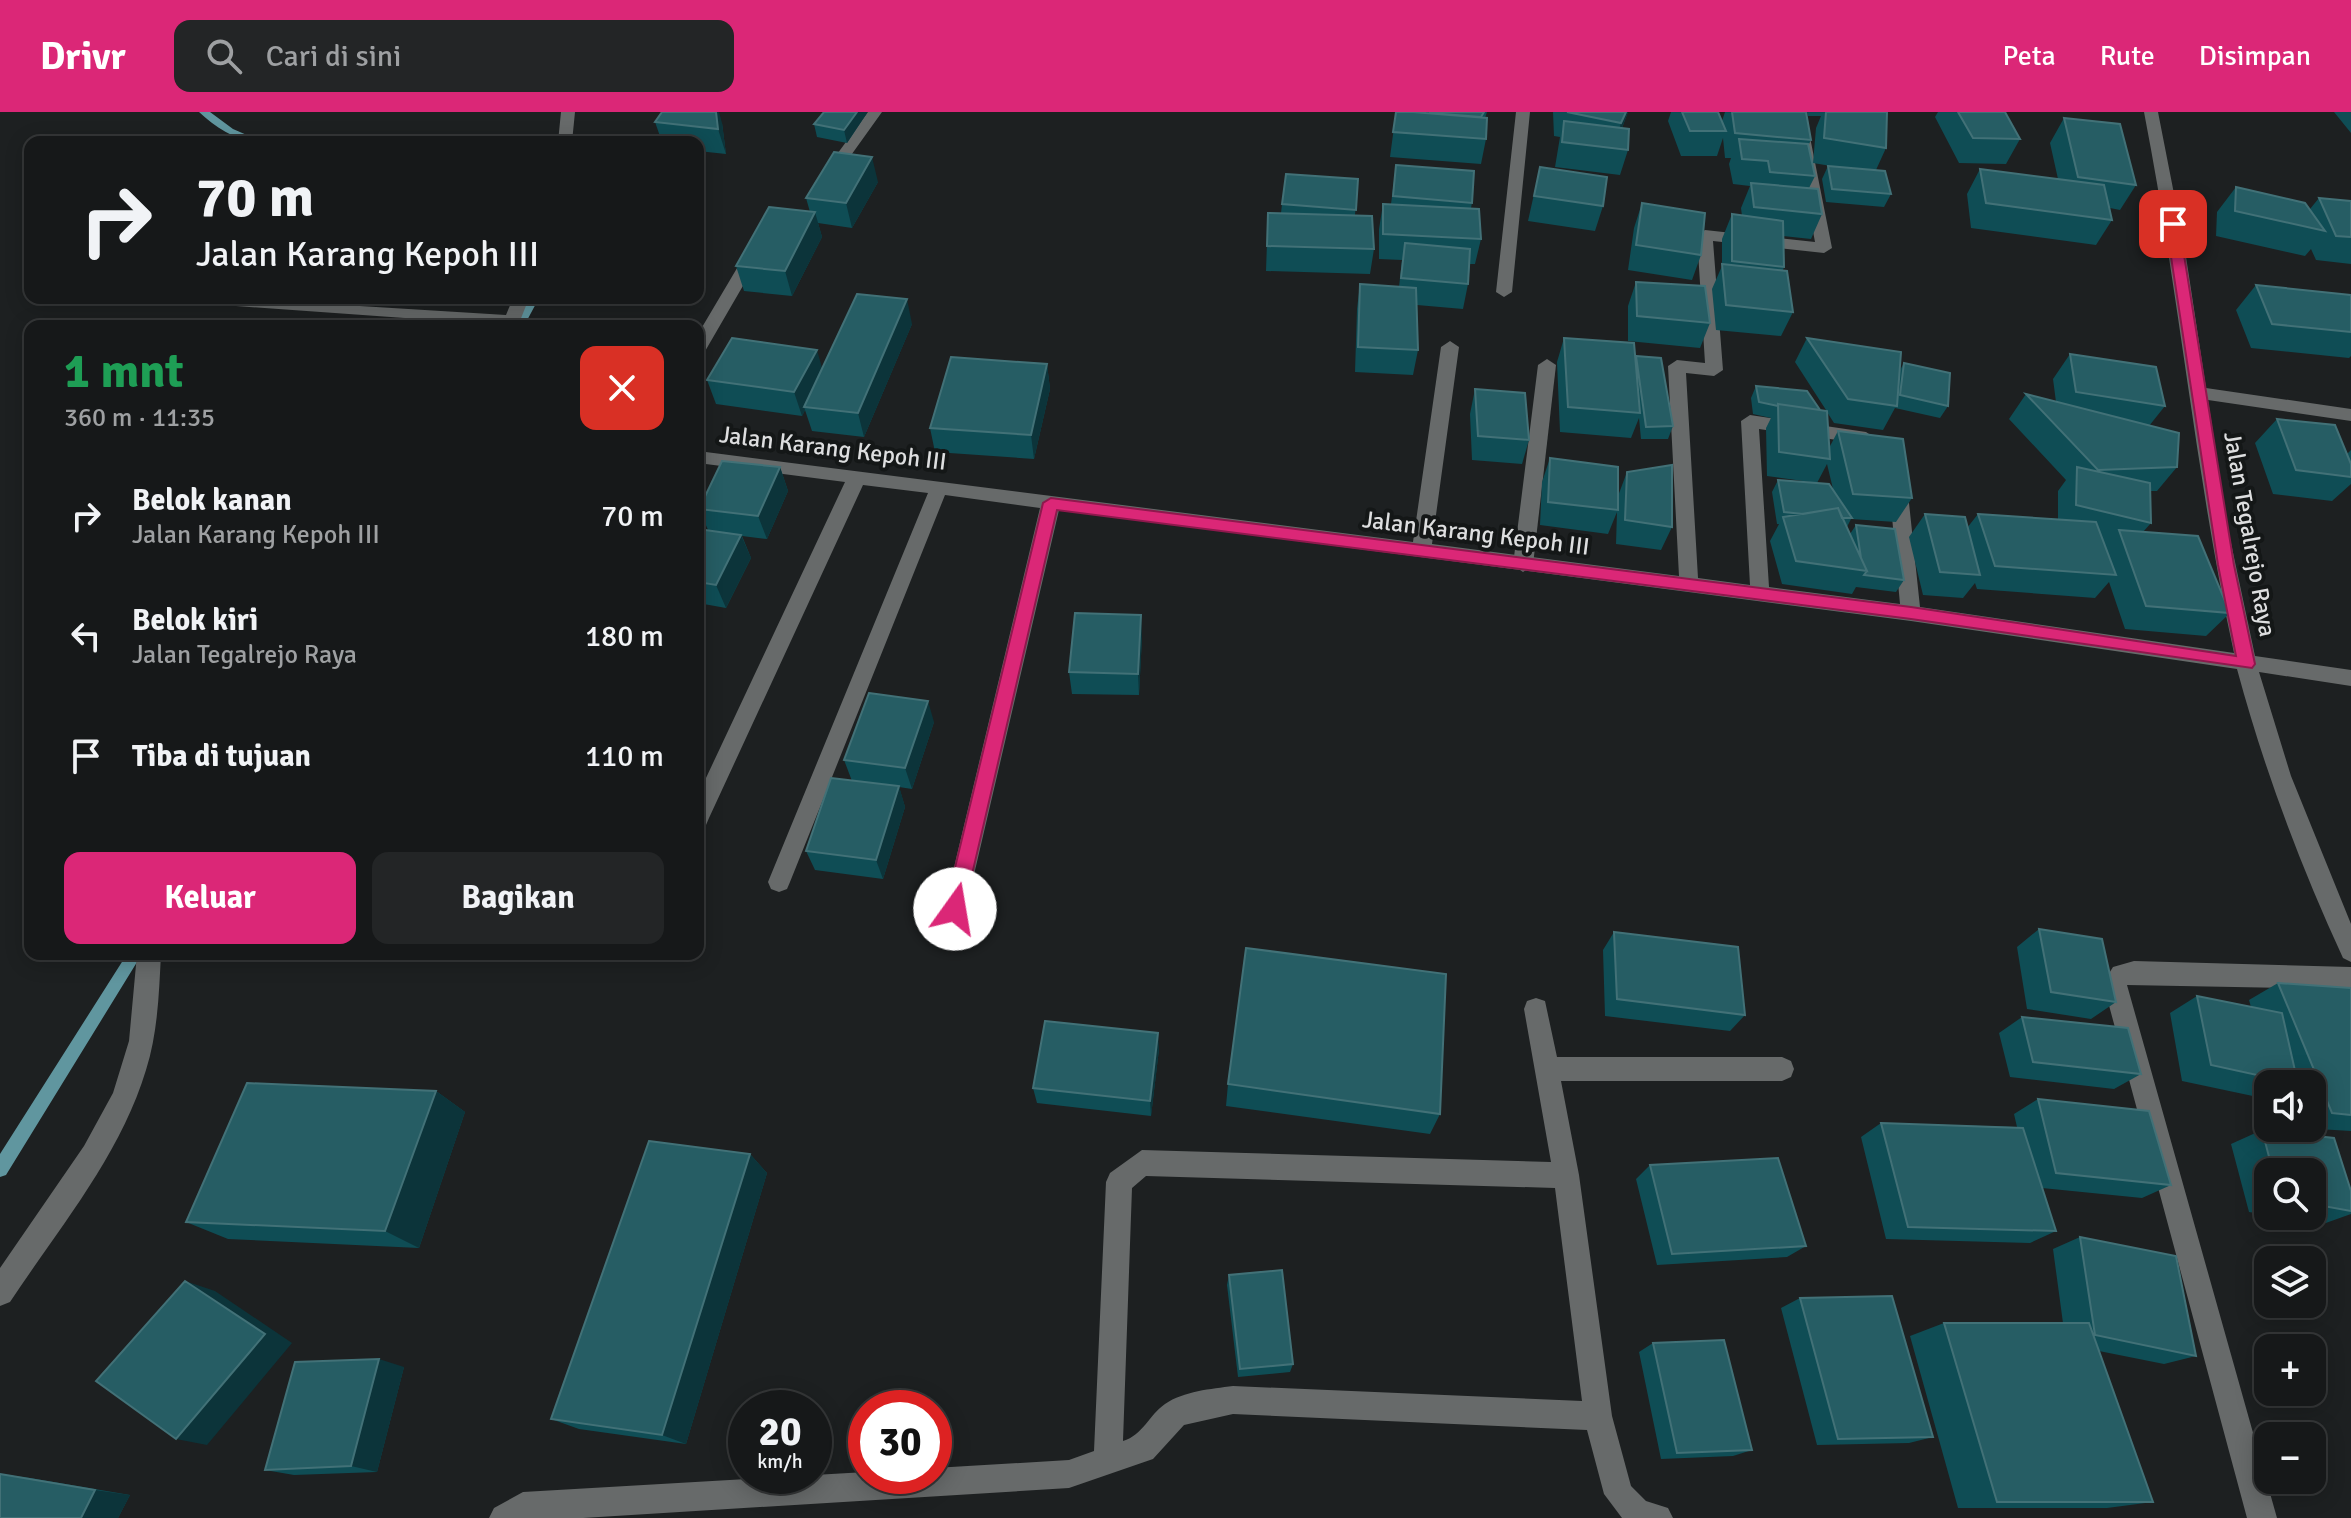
<!DOCTYPE html>
<html lang="id">
<head>
<meta charset="utf-8">
<style>
  :root { --surface:#161819; --page:#232526; --text:#f1f3f6; --muted:#9ea0a2; --line:#353738; --accent:#db2777 }
  body { margin:0; font-family:Signika,sans-serif; background:var(--page); color:var(--text); height:100vh; display:flex; flex-direction:column; font-size:30px; white-space:nowrap }
  * { box-sizing:border-box; margin:0 }
  p { font-size:26px; color:var(--muted) }
  .icon { flex:none; width:44px; height:44px; fill:none; stroke:currentColor; stroke-width:2; stroke-linecap:round; stroke-linejoin:round }
  .map { position:relative; flex:1; overflow:hidden }
  .panel { position:absolute; left:24px; top:208px; width:680px; height:640px; display:flex; flex-direction:column; background:var(--surface); border-radius:16px; box-shadow:0 4px 20px #0003,0 0 0 2px var(--line) }
  .panel>* { flex:none }
  .guide { position:absolute; left:24px; top:24px; width:680px; height:168px; border-radius:16px; box-shadow:0 4px 20px #0003,0 0 0 2px var(--line); background:#161819; color:var(--text); overflow:hidden }
  .tools { position:absolute; left:2254px; top:958px; display:grid; gap:16px }
  .tools a { display:grid; place-items:center; width:72px; height:72px; border-radius:16px; background:var(--surface); box-shadow:0 4px 20px #0003,0 0 0 2px var(--line); font-size:40px }
  .speed { position:absolute; left:728px; top:1278px; display:flex; gap:16px; font-size:40px; font-weight:700; text-align:center }
  .speed>* { display:grid; place-content:center; width:104px; height:104px; border-radius:50%; background:var(--surface); box-shadow:0 4px 20px #0003,0 0 0 2px var(--line); line-height:1 }
  .speed small { font-size:20px; font-weight:400 }
  .speed .limit { border:12px solid #d22; background:#fff; color:#111 }
  .pin { position:absolute; display:grid; place-items:center; width:68px; height:68px; color:#fff; margin:-34px; border-radius:16px; box-shadow:0 4px 12px #0006 }
  .me { position:absolute; width:88px; margin:-44px; rotate:13deg; stroke-linejoin:round; filter:drop-shadow(0 0 6px #0008) }
  .turn { display:flex; align-items:center; gap:28px; height:168px; padding:0 40px; font-size:36px }
  .turn .icon { width:104px; height:104px; stroke-width:2.5 }
  .turn b { display:block; font-size:56px; line-height:68px }
  .round { display:grid; place-items:center; flex:none; width:84px; height:84px; border-radius:16px; background:var(--page) }
  .overview { display:flex; align-items:center; justify-content:space-between; height:136px; padding:0 40px }
  h1 { font-size:48px; font-weight:700; line-height:60px; color:#1e9e55 }
  .primary-button { display:flex; gap:16px; margin-top:auto; padding:16px 40px }
  .primary-button a { flex:1; height:92px; border-radius:16px; background:var(--accent); color:#fff; font-size:32px; font-weight:700; line-height:92px; text-align:center }
  .primary-button a+a { background:var(--page); color:var(--text) }
  ul { padding:0; list-style:none }
  li { display:flex; align-items:center; gap:24px; height:120px; padding:0 40px }
  li div { flex:1 }
  li b { display:block; font-size:30px }
  li em { font-style:normal }
  header { display:flex; align-items:center; gap:48px; box-sizing:border-box; height:112px; padding:0 40px; background:var(--accent); color:#fff }
  header strong { font-size:38px }
  nav { display:flex; gap:44px; margin-inline-start:auto; font-size:28px }
  .search { width:560px; height:72px; background:var(--page); display:flex; align-items:center; gap:20px; box-sizing:border-box; padding:0 28px; border-radius:16px; color:var(--muted); font-size:30px }
  .map>svg:first-child { display:block }
</style>
</head>
<body>
<header>
<strong>Drivr</strong>
<div class="search"><svg class="icon" aria-label="search" viewBox="0 0 24 24"><circle cx="10" cy="10" r="6"/><path d="M15 15l6 6"/></svg>Cari di sini</div>
<nav><a>Peta</a><a>Rute</a><a>Disimpan</a></nav>
</header>
<div class="map">
<svg width="2351" height="1406" viewBox="0 0 2351 1406">
  <rect width="100%" height="100%" fill="#1d2021"/>
  <g fill="none" stroke-linecap="round" stroke-linejoin="round">
    <!-- stream -->
    <path fill="#60969f" fill-rule="evenodd" d="M199 0H210L233 17 263 30C238 30 217 17 199 0Z
      M529 186H539L524 214H514Z
      M127 842H142L6 1063 0 1065V1042Z"/>
    <!-- service -->
    <path fill="#676a6a" fill-rule="evenodd" d="M1547 247 1556 253 1533 453 1523 460 1513 453 1538 253Z"/>
    <!-- minor -->
    <path fill="#676a6a" fill-rule="evenodd" d="M561 0H575L572 30H558Z
      M868 0H882L834 67H824L821 64Z
      M1516 0H1530L1512 180 1504 185 1496 180Z
      M1791 0H1805L1832 136 1824 141 1713 129 1723 258 1714 264 1686 261 1698 466 1750 473 1741 309 1750 303 1866 320 1875 326 1866 332 1759 317 1769 475 1900 492 1889 372 1898 365 1907 372 1920 495 2234 541C2195 362 2179 179 2144 0H2158L2185 138 2206 276 2351 297V309L2208 288 2228 417 2255 544 2351 558V574L2259 560 2291 664 2351 812V850L2343 846C2300 753 2264 657 2237 557L1911 509 1059 398 966 797 963 804 955 807 947 804 944 797 1040 396 945 383 790 770 787 777 779 780 771 777 768 770 928 381 863 373 709 706 706 713 698 715V683L845 370 698 351V339L1413 430 1441 235 1450 229 1459 235 1432 432 1679 464 1668 254 1677 248 1705 251 1697 123 1705 118 1815 130Z
      M754 136 762 141 704 241 698 243V222L746 141Z
      M230 186 506 203 513 186H529L518 214 236 194 230 193Z
      M137 842H161C159 880 158 920 146 958 120 1044 59 1116 10 1190L0 1194V1156L84 1034 113 981 129 929Z
      M2134 849 2351 855V877L2127 873 2277 1406H2247L2103 871 2113 855Z
      M1536 886 1545 889 1557 945H1782L1791 949 1794 957 1791 965 1782 969H1561L1579 1063 1612 1304 1631 1374 1646 1389 1668 1396 1673 1406H1622L1604 1382 1587 1318 1233 1302 1184 1313 1153 1347 1069 1376 583 1406H489L494 1396 523 1380 866 1360V1364H934V1356L1069 1348 1094 1339 1106 1070 1110 1061 1142 1038 1551 1050 1524 897 1527 889ZM1146 1064 1555 1076 1582 1289 1233 1274C1211 1277 1184 1279 1165 1292 1149 1303 1143 1323 1123 1329L1132 1076Z"/>
  </g>
  <!-- wall -->
  <path fill="#0f4d55" fill-rule="evenodd" d="M1396 0 1427 1V0H1487L1485 6 1486 27 1481 52 1390 45Z
    M1553 0H1628L1622 16 1628 38 1620 63 1555 55 1560 25 1554 24Z
    M1671 0H1718L1722 9 1725 0H1806L1811 28 1808 34 1815 64 1809 76 1822 102 1811 127 1783 124 1784 155 1783 158 1793 200 1781 224 1716 218 1712 177 1722 154V127L1732 102 1742 104 1741 96 1750 74 1733 72 1729 52 1731 46H1725L1723 26 1717 44H1681L1668 9Z
    M1807 0H1887L1886 36 1876 58 1891 82 1884 95 1826 90 1822 67 1828 54H1831L1813 51 1816 16 1821 4H1808Z
    M1938 0H2005L2020 27 2006 52 1959 51 1935 5Z
    M2334 0H2351V21Z
    M867 1 847 31 817 25 814 12Z
    M2064 6 2136 73 2120 98 2110 96 2112 108 2096 133 1971 116 1967 82 1980 57 2058 67 2050 31Z
    M655 10 722 11 726 42 698 39V30H662Z
    M1396 53 1472 91 1471 96 1481 127 1475 152H1470L1468 172 1463 197 1417 193 1418 238 1413 263 1355 260 1357 197 1360 172 1399 175 1402 148 1379 147V117L1383 92H1391Z
    M1540 55 1603 94 1595 119 1528 109Z
    M1358 67 1355 103 1374 137 1370 162 1266 159 1268 101H1281L1282 92Z
    M878 70 852 116 818 111 822 125 792 184 744 179 736 154 810 100 806 86Z
    M2236 75 2310 97 2319 86 2351 89V152L2316 148 2311 137 2305 144 2216 124 2217 100Z
    M1642 91 1701 143 1692 168 1628 158 1634 116Z
    M1636 170 1710 211 1700 236 1628 229V194Z
    M2256 173 2351 183V244L2349 246 2251 236 2236 198Z
    M912 212 864 325 812 319 805 298 802 304 716 292 707 268 822 257Z
    M1564 226 1635 247 1636 244 1673 314 1668 327H1641L1639 306 1631 326 1560 320 1557 250Z
    M1807 226 1900 258 1904 251 1948 294 1940 306 1895 296 1883 318 1834 311 1827 300 1829 336 1838 319 1912 386 1896 410 1851 407 1847 415 1850 422 1856 413 1904 468 1896 480 1856 475 1852 482 1782 472 1770 429 1779 412H1777L1772 380 1778 368 1810 370 1767 364 1766 316 1771 306 1753 302 1751 286 1756 274 1820 298H1826L1795 250ZM1827 352 1833 377 1817 371Z
    M2070 242 2165 294 2149 314 2177 355 2157 379H2150L2151 411 2143 420 2230 501 2206 524 2125 517 2109 470 2095 486 1977 477 1975 471 1963 486 1923 483 1909 425 1925 402 1967 416 1978 402 2058 407V379L2066 368 2009 307 2026 282 2056 290 2053 267Z
    M1047 252 1050 277 1034 347 935 340 930 316Z
    M1475 277 1529 328 1522 352 1472 348 1470 302Z
    M2277 307 2347 342 2351 338V372L2332 389 2273 382 2255 331Z
    M1550 346 1618 384 1627 360 1672 415 1661 438 1616 432 1617 400 1608 422 1540 413 1542 370Z
    M780 355 788 379 767 427 742 424 751 446 726 496 698 491V417L708 418 699 397Z
    M1142 525 1139 583 1072 582 1069 560Z
    M934 610 912 677 899 675 905 695 883 767 815 758 806 739 852 669 844 648Z
    M2039 817 2116 890 2091 907 2027 897 2017 835Z
    M1614 820 1745 903 1730 919 1605 904 1603 838Z
    M2278 871 2351 876V1019L2301 1016H2312V972H2268L2267 987 2182 969 2170 901 2197 884 2251 895 2249 888Z
    M2022 905 2141 962 2114 977 2010 965 1999 921Z
    M1159 937 1151 1004 1037 991 1033 976Z
    M1228 972 1440 1002 1430 1022 1226 994Z
    M436 979 465 1000 419 1136 228 1127 186 1110Z
    M2038 987 2171 1073 2142 1086 2042 1076 2056 1119 2030 1131 1886 1127 1861 1025 1881 1011 2017 1015 2014 1002Z
    M2262 1018 2351 1079V1102L2323 1112 2275 1104H2312V1060H2268V1103L2249 1100 2231 1032Z
    M750 1042 767 1061 686 1332 579 1317 551 1307Z
    M1650 1053 1806 1134 1787 1145 1657 1153 1636 1067Z
    M2080 1125 2196 1244 2164 1252 2099 1239 2153 1390 2107 1396H1958L1910 1224 1944 1211H2063L2053 1137Z
    M1229 1163 1293 1252 1290 1260 1238 1265 1227 1173Z
    M1800 1186 1933 1325 1909 1331 1817 1333 1781 1196Z
    M1653 1231 1752 1338 1733 1344 1661 1347 1639 1240Z
    M404 1255 377 1360 294 1363 265 1358Z
    M0 1362 30 1366 130 1383 118 1406H0Z"/>
  <!-- shaded-wall -->
  <path fill="#0c343a" d="M716 0H719L722 11 726 42 718 17Z
    M857 0H867V1L847 31 844 18Z
    M1626 0H1628L1614 36 1621 11Z
    M872 45 878 70 852 116 846 91Z
    M815 100 822 125 792 184 785 159Z
    M907 187 912 212 864 325 858 301Z
    M817 238 824 263 804 295 805 298 802 304 794 280Z
    M1047 252 1050 277 1034 347 1031 323Z
    M780 355 788 379 767 427 758 404Z
    M741 423 751 446 726 496 716 473Z
    M1141 503 1142 525 1139 583 1138 562Z
    M928 589 934 610 912 677 905 656Z
    M899 674 905 695 883 767 876 748Z
    M1158 921 1159 937 1151 1004 1150 989Z
    M436 979 465 1000 419 1136 385 1119Z
    M750 1042 767 1061 686 1332 662 1323Z
    M185 1169 215 1179 292 1231 207 1333 176 1327Z
    M379 1247 404 1255 377 1360 351 1354Z
    M95 1378 130 1383 118 1406H81Z"/>
  <!-- building -->
  <path fill="#265d64" stroke="#427177" stroke-width="2" d="M662 0H716L718 17 655 10Z
    M824 0H857L844 18 814 12Z
    M1396 0H1413L1487 6 1486 27 1393 20Z
    M1430 0H1484L1481 5 1430 1Z
    M1567 0H1626L1621 11Z
    M1682 0H1718L1726 19H1690Z
    M1732 0H1806L1811 28 1735 21Z
    M1826 0H1887L1886 36 1824 26Z
    M1958 0H2005L2020 27 1973 26Z
    M2064 6 2120 12 2136 73 2078 65Z
    M1564 9 1629 17 1628 38 1562 30Z
    M1739 27 1808 32 1815 64 1770 60 1768 49 1742 47Z
    M834 40 872 45 846 91 806 86Z
    M1396 53 1474 59 1472 91 1393 84Z
    M1828 54 1885 59 1891 82 1832 77Z
    M1540 55 1607 65 1603 94 1534 84Z
    M1980 57 2104 73 2112 108 1986 91Z
    M1286 62 1358 67 1356 98 1282 92Z
    M1751 71 1818 77 1822 102 1754 95Z
    M2236 75 2305 91 2325 119 2235 99Z
    M2319 86 2351 89V125L2336 124Z
    M1642 91 1705 101 1701 143 1636 133Z
    M1383 92 1479 97 1481 127 1383 122Z
    M769 95 815 100 785 159 736 154Z
    M1268 101 1372 104 1374 137 1267 134Z
    M1732 102 1783 109 1784 155 1732 149Z
    M1405 131 1470 137 1468 172 1401 166Z
    M1722 152 1787 159 1793 200 1726 193Z
    M1636 170 1705 174 1710 211 1637 204Z
    M1360 172 1416 176 1418 238 1358 235Z
    M2256 173 2351 183V220L2272 212Z
    M857 182 907 187 858 301 804 295Z
    M732 226 817 238 794 280 707 268Z
    M1564 226 1634 231 1640 301 1568 295Z
    M1807 226 1901 240 1897 294 1848 287Z
    M2070 242 2156 255 2165 294 2076 280Z
    M1636 244 1661 246 1673 314 1646 315Z
    M951 245 1047 252 1031 323 930 316Z
    M1904 251 1950 261 1948 294 1900 283Z
    M1756 274 1807 279 1820 298 1778 292V294L1759 290Z
    M1475 277 1525 281 1529 328 1478 324Z
    M2026 282 2179 321 2177 355 2098 358Z
    M1778 292 1827 299 1830 347 1779 340Z
    M2277 307 2335 313 2351 352V365L2296 358Z
    M1838 319 1903 327 1912 386 1853 382Z
    M1550 346 1618 355V398L1548 390Z
    M722 349 780 355 758 404 699 397Z
    M1672 353V415L1625 408 1627 360Z
    M2077 355 2150 371 2151 411 2076 393Z
    M1778 368 1829 372 1852 406H1842L1838 396 1803 402 1784 400Z
    M1838 396 1867 459 1796 449 1783 405Z
    M1925 402 1965 405 1980 463 1940 460Z
    M1978 402 2096 410 2116 463 1995 454Z
    M1856 413 1895 417 1904 468 1864 463 1867 459 1861 446Z
    M698 417 741 423 716 473 698 470Z
    M2119 418 2198 424 2230 501 2146 494Z
    M1075 501 1141 503 1138 562 1069 560Z
    M869 581 928 589 905 656 844 648Z
    M831 666 899 674 876 748 806 739Z
    M2039 817 2102 827 2116 890 2051 880Z
    M1614 820 1738 835 1745 903 1617 887Z
    M1246 836 1446 862 1440 1002 1228 972Z
    M2278 871 2351 876V1003L2332 1001Z
    M2197 884 2282 901 2298 972 2211 953Z
    M2022 905 2128 916 2141 962 2033 950Z
    M1045 909 1158 921 1150 989 1033 976Z
    M247 971 436 979 385 1119 186 1110Z
    M2038 987 2149 999 2171 1073 2056 1061Z
    M1881 1011 2023 1016 2056 1119 1908 1115Z
    M2262 1018 2334 1026 2351 1079V1099L2312 1092V1060H2273Z
    M649 1029 750 1042 662 1323 551 1307Z
    M1778 1046 1806 1134 1672 1142 1650 1053Z
    M2080 1125 2176 1144 2196 1244 2095 1223Z
    M1282 1158 1293 1252 1240 1257 1229 1163Z
    M185 1169 265 1222 176 1327 96 1269Z
    M1892 1184 1933 1325 1838 1327 1800 1186Z
    M1944 1211H2089L2153 1390H1997Z
    M1724 1228 1752 1338 1677 1341 1653 1231Z
    M379 1247 351 1354 265 1358 295 1250Z
    M0 1362 95 1378 81 1406H0Z"/>
  <!-- route -->
  <path fill="#db2777" stroke="#8e194d" stroke-width="2" d="M2173 108 2179 112 2234 453 2255 552 2252 556 1911 507 1057 398 964 797 961 803H948L945 797 1043 391 1051 386 1911 495 2236 544 2218 453 2166 112Z"/>
  <g text-anchor="middle" stroke-width="8" stroke-linejoin="round" paint-order="stroke">
    <!-- street labels -->
    <g font-size="24" fill="#dddedf" stroke="#141717">
      <text transform="translate(833 336) rotate(7)" y="8">Jalan Karang Kepoh III</text>
      <text transform="translate(1476 421) rotate(7)" y="8">Jalan Karang Kepoh III</text>
      <text transform="translate(2250 422) rotate(80)" y="8">Jalan Tegalrejo Raya</text>
    </g>
  </g>
</svg>
<div class="tools">
<a><svg class="icon" aria-label="sound" viewBox="0 0 24 24"><path d="M4 9h4l5-4v14l-5-4H4zM17 9q2 3 0 6"/></svg></a>
<a><svg class="icon" aria-label="search" viewBox="0 0 24 24"><circle cx="10" cy="10" r="6"/><path d="M15 15l6 6"/></svg></a>
<a><svg class="icon" aria-label="layers" viewBox="0 0 24 24"><path d="M12 4l9 5-9 5-9-5zM3 14l9 5 9-5"/></svg></a>
<a>+</a>
<a>−</a>
</div>
<div class="speed"><div>20<small>km/h</small></div><div class="limit">30</div></div>
<div class="pin" style="left:2173px;top:112px;background:#d93025"><svg class="icon" aria-label="arrive" viewBox="0 0 24 24"><path d="M6 21V4h12l-3 4 3 4H6"/></svg></div>
<svg class="me" style="left:955px;top:797px" viewBox="-20 -20 40 40"><circle r="19" fill="#fff"/><path d="M0-13L10 11 0 6-10 11z" fill="#db2777"/></svg>
<div class="guide">
<div class="turn"><svg class="icon" aria-label="right" viewBox="0 0 24 24"><path d="M7 20v-9h11M14 6l5 5-5 5"/></svg><div><b>70 m</b>Jalan Karang Kepoh III</div></div>
</div>
<section class="panel">
<div class="overview"><div><h1>1 mnt</h1><p>360 m · 11:35</p></div><a class="round" style="background:#d93025;color:#fff"><svg class="icon" aria-label="close" viewBox="0 0 24 24"><path d="M6 6l12 12M18 6L6 18"/></svg></a></div>
<ul>
<li><svg class="icon" aria-label="right" viewBox="0 0 24 24"><path d="M7 20v-9h11M14 6l5 5-5 5"/></svg><div><b>Belok kanan</b><p>Jalan Karang Kepoh III</p></div><em>70 m</em></li>
<li><svg class="icon" aria-label="left" viewBox="0 0 24 24"><path d="M17 20v-9H6M10 6l-5 5 5 5"/></svg><div><b>Belok kiri</b><p>Jalan Tegalrejo Raya</p></div><em>180 m</em></li>
<li><svg class="icon" aria-label="arrive" viewBox="0 0 24 24"><path d="M6 21V4h12l-3 4 3 4H6"/></svg><div><b>Tiba di tujuan</b></div><em>110 m</em></li>
</ul>
<div class="primary-button"><a>Keluar</a><a>Bagikan</a></div>
</section>
</div>
</body>
</html>
